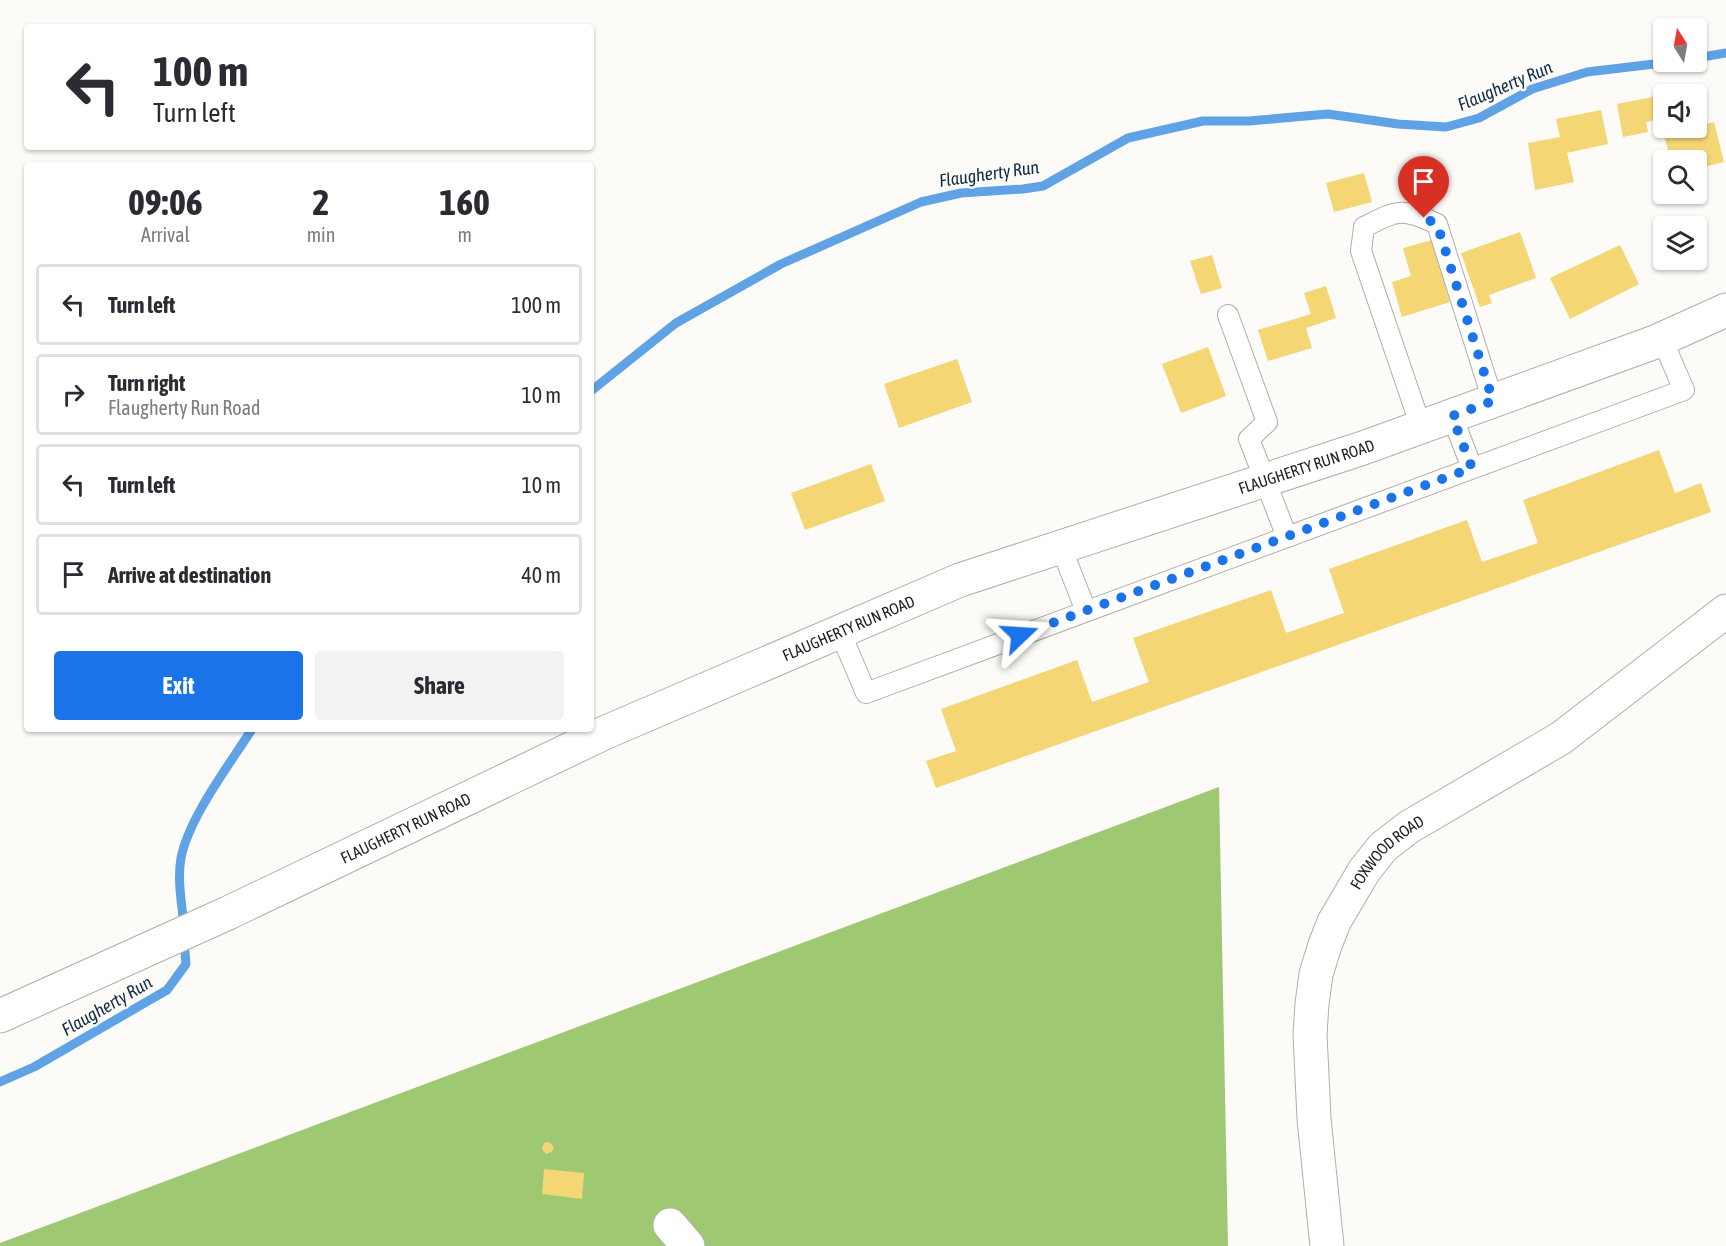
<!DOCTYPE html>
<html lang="en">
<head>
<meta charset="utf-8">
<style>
  :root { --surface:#fff; --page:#f2f2f3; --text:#2b2b33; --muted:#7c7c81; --line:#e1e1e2; --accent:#1a73e8 }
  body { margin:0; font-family:"Asap Condensed",sans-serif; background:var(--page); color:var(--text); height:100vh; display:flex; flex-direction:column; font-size:22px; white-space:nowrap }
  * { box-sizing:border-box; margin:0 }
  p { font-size:20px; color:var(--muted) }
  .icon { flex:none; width:33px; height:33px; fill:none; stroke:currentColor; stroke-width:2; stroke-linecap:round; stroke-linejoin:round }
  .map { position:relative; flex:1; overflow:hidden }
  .side { position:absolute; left:24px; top:162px; width:570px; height:570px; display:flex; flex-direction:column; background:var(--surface); border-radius:6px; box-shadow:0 2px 4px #0004 }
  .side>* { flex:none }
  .guide { position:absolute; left:24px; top:24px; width:570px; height:126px; border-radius:6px; box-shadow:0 2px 4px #0004; background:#fff; color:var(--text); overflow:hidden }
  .needle { width:39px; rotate:349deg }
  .tools { position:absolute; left:1653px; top:18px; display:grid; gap:12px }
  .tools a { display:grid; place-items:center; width:54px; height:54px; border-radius:6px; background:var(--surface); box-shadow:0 2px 4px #0004; font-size:30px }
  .pin { position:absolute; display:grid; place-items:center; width:51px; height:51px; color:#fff; margin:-62px -26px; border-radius:50% 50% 50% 0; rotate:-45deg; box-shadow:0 0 6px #0007 }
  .pin .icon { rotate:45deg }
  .me { position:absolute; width:66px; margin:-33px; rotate:70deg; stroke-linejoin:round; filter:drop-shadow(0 0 4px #0008) }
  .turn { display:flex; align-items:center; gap:21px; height:126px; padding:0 30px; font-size:27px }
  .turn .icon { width:78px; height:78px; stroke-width:2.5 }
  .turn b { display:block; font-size:42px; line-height:51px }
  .eta { display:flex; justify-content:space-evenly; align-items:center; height:102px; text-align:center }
  .eta b { font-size:36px; font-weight:700; line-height:42px }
  .button { display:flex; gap:12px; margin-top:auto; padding:12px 30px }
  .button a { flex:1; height:69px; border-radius:6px; background:var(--accent); color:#fff; font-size:24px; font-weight:700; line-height:69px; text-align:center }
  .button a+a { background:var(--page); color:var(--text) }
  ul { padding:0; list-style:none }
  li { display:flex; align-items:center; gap:18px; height:81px; margin:0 12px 9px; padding:0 18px; border:3px solid var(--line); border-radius:6px }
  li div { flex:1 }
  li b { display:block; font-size:22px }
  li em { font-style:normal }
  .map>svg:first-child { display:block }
</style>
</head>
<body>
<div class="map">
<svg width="1726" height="1246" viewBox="0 0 1726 1246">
  <rect width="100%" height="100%" fill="#fcfbf7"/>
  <!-- forest -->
  <path fill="#9fc873" d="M1219 787 1228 1246H0V1243Z"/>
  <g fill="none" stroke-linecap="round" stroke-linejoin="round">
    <!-- stream -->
    <path stroke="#5fa3e6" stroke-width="9" d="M1696 58 1726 53
      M591 391 676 323 781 264 921 202 961 193 1023 189 1043 186 1128 138 1203 121H1249L1328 114 1398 124 1446 127 1479 118 1532 89 1587 72 1671 62
      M184 927C182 904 177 880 181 858 189 817 230 764 252 729
      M0 1082 34 1067 167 990 186 964 184 940"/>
  </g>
  <!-- building -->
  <path fill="#f4d675" d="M1658 96 1662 119 1646 122 1648 132 1623 137 1617 104Z
    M1601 110 1608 144 1567 153 1574 182 1535 190 1528 143 1560 137 1556 119Z
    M1714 122 1724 162 1703 167 1706 180 1696 182V160H1670L1664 134Z
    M1364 173 1372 202 1334 212 1326 183Z
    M1520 232 1536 278 1489 295 1492 303 1480 307 1461 253Z
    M1432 240 1450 302 1402 317 1392 282 1411 276 1403 248Z
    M1620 245 1639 284 1570 319 1550 278Z
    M1212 255 1222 288 1201 294 1190 261Z
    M1326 286 1336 318 1306 328 1312 348 1268 361 1258 330 1311 314 1304 293Z
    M1208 347 1226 396 1181 413 1162 364Z
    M957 359 972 402 899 428 884 384Z
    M1659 450 1675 493 1701 483 1711 512 936 788 926 761 956 751 941 709 1077 660 1092 702 1149 682 1133 638 1271 590 1286 633 1344 613 1329 569 1467 520 1482 562 1538 543 1523 500Z
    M871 464 885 501 805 530 791 493Z
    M549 1142 554 1147 552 1152 546 1154 542 1149 544 1143Z
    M544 1169 584 1173 582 1199 542 1194Z"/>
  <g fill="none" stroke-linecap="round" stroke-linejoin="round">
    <defs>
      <path id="service" d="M1228 315 1267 422 1249 439 1287 537
        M1452 416 1472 468
        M1421 427 1361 251 1364 227C1398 210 1402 207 1437 224L1493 401
        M1061 547 1086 611
        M840 632 866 693 1684 390 1662 339"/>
      <g id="minor">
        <path d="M670 1225 688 1246"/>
        <path id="s1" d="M1327 1246 1314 1119 1310 1034 1312 1004 1316 974 1325 945 1334 922 1364 871 1383 847 1409 827 1561 738 1726 611"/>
      </g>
      <g id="secondary">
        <path id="s2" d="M0 1016 228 913 604 733 960 580 1363 448 1655 342 1726 310"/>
      </g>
    </defs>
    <!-- service casing -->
    <use href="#service" stroke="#afaeab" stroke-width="22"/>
    <!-- minor casing -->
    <use href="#minor" stroke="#afaeab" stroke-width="35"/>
    <!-- secondary casing -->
    <use href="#secondary" stroke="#afaeab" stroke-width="35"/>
    <!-- service -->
    <use href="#service" stroke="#fff" stroke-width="20"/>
    <!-- minor -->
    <use href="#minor" stroke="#fff" stroke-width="33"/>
    <!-- secondary -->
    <use href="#secondary" stroke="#fff" stroke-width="33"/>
  </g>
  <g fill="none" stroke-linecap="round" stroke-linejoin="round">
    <!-- route -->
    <path stroke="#1a73e8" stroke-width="10" stroke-dasharray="0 18" d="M1020 635 1472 468 1452 416 1493 401 1437 224 1424 218"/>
  </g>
  <g text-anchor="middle" stroke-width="5" stroke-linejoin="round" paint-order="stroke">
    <!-- street labels -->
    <g font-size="16" fill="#1f1f1d" stroke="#fcfbf7">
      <text dy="6" stroke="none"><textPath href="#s2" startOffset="1419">FLAUGHERTY RUN ROAD</textPath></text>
      <text dy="6" stroke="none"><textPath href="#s2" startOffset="933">FLAUGHERTY RUN ROAD</textPath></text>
      <text dy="6" stroke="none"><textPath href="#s2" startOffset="447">FLAUGHERTY RUN ROAD</textPath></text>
      <text dy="6" stroke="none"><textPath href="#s1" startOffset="417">FOXWOOD ROAD</textPath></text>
    </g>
    <!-- water labels -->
    <g font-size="18" font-style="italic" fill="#102d48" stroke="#fcfbf7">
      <text transform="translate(1505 86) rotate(-23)" y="6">Flaugherty Run</text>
      <text transform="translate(989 174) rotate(-8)" y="6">Flaugherty Run</text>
      <text transform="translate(107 1006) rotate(-30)" y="6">Flaugherty Run</text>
    </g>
  </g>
</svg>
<div class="tools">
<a><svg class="needle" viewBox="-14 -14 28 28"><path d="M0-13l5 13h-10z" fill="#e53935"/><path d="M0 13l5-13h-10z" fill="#7c7c81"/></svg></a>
<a><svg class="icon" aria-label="sound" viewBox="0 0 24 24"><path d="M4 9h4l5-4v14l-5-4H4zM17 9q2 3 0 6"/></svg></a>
<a><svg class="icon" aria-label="search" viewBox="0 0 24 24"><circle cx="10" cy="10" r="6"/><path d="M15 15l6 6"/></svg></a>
<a><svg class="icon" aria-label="layers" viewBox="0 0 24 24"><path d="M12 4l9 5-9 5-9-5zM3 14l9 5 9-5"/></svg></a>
</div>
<div class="pin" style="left:1424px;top:218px;background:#d93025"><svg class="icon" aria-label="arrive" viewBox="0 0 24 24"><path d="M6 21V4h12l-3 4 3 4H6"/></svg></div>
<svg class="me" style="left:1020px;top:635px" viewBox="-20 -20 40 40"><path d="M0-17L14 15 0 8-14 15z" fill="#1a73e8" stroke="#fff" stroke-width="4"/></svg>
<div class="guide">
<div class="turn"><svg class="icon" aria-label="left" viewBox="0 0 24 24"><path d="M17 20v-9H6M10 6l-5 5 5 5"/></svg><div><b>100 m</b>Turn left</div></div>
</div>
<section class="side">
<div class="eta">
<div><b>09:06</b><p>Arrival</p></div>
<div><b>2</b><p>min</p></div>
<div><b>160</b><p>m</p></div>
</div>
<ul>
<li><svg class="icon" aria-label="left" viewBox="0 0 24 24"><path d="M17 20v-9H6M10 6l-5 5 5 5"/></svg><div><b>Turn left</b></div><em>100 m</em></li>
<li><svg class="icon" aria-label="right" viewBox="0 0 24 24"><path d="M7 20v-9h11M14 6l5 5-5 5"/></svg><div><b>Turn right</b><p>Flaugherty Run Road</p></div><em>10 m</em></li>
<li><svg class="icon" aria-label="left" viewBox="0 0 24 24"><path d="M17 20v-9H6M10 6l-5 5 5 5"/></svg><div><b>Turn left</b></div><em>10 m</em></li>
<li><svg class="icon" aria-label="arrive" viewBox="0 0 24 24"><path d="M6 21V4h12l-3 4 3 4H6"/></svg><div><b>Arrive at destination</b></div><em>40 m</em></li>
</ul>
<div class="button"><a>Exit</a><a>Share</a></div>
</section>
</div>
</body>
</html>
